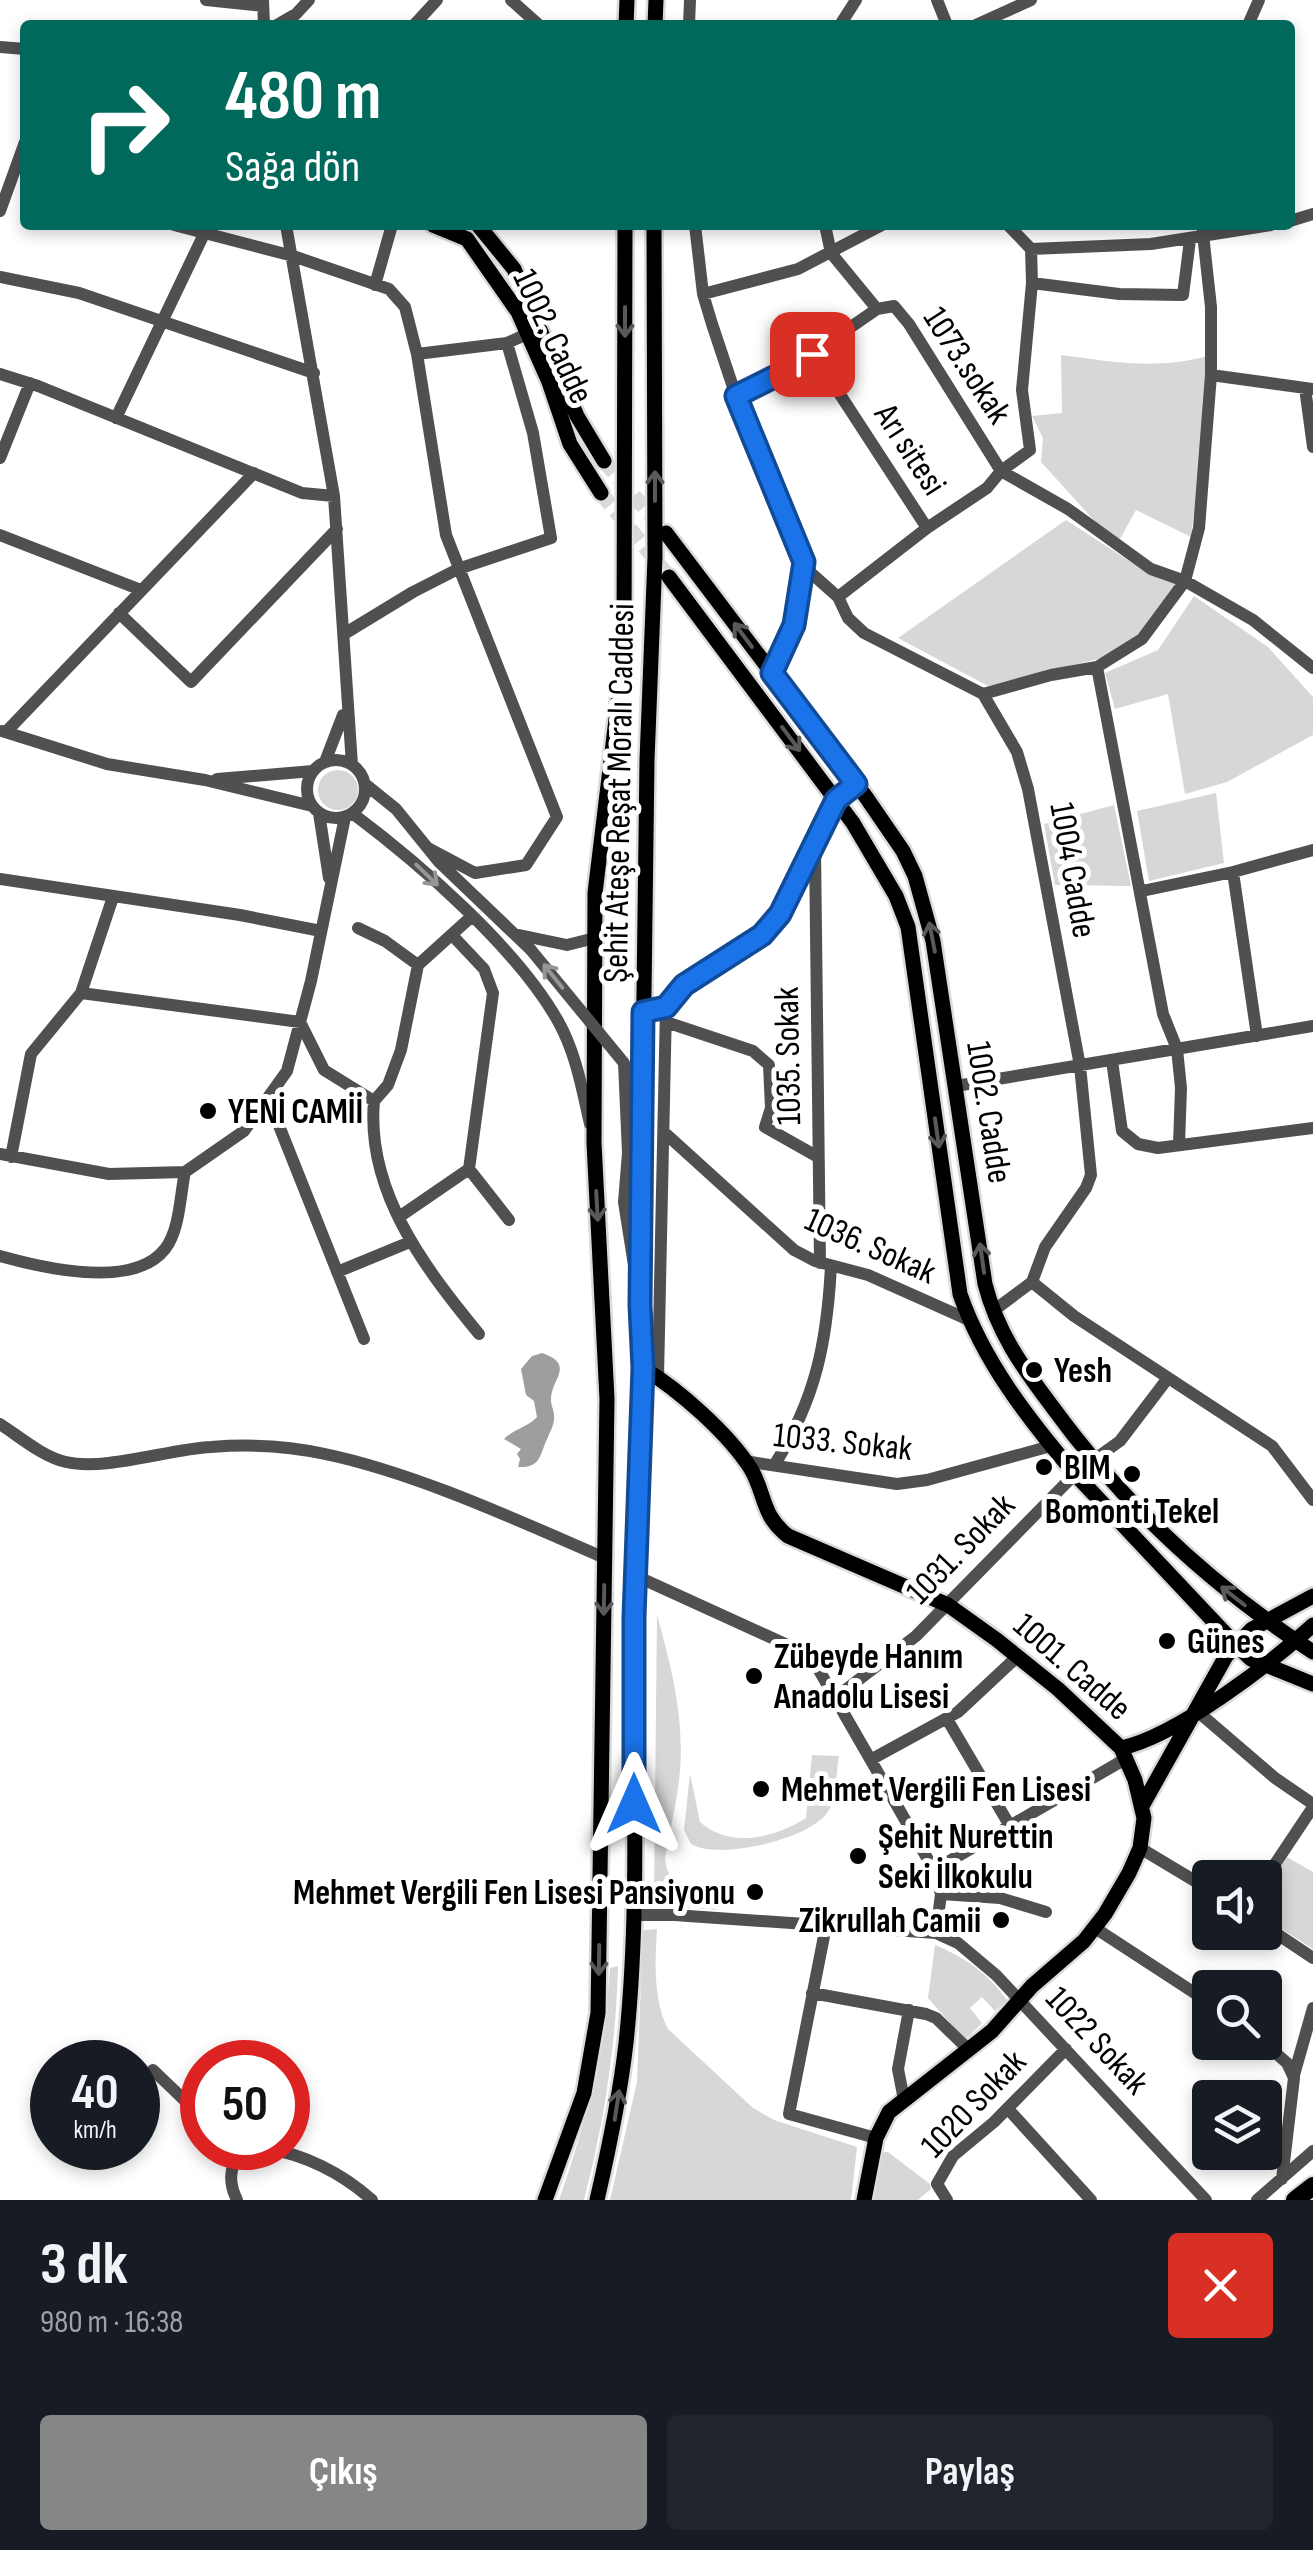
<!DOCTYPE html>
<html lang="tr">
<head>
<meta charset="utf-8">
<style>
  :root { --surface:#171b24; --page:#20242c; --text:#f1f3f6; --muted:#9ea1a6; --accent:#858687 }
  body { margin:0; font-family:"Sofia Sans Condensed",sans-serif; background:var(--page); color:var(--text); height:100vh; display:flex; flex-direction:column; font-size:38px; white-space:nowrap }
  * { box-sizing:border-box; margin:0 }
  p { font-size:32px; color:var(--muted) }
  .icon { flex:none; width:55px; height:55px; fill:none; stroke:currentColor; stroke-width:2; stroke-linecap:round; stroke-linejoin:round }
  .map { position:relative; height:2200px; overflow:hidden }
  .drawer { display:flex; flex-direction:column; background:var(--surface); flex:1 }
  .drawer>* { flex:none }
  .guide { position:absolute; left:20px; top:20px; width:1275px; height:210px; border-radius:10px; box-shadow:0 5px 15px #0003; background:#00695c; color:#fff; overflow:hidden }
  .buttons { position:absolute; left:1192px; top:1860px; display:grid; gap:20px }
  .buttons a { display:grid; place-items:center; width:90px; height:90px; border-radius:10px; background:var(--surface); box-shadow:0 5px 15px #0003; font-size:50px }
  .speed { position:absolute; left:30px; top:2040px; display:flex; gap:20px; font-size:50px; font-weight:700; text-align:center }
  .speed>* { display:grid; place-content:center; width:130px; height:130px; border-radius:50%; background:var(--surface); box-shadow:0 5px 15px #0003; line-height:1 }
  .speed small { font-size:25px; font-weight:400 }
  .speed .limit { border:15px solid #d22; background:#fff; color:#111 }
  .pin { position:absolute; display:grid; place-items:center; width:85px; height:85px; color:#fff; margin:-42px; border-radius:20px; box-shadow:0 5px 15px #0006 }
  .me { position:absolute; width:110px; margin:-55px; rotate:0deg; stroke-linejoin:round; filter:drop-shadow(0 0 8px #0008) }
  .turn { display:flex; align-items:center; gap:35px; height:210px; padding:0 40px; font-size:45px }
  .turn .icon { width:130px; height:130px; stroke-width:2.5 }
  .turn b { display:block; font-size:70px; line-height:85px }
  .round { display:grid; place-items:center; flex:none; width:105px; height:105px; border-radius:10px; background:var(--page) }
  .headline { display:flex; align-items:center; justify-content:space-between; height:170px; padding:0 40px }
  h1 { font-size:60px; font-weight:700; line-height:75px }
  .cta { display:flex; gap:20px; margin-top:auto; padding:20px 40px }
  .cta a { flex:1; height:115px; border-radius:10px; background:var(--accent); color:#fff; font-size:40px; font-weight:700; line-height:115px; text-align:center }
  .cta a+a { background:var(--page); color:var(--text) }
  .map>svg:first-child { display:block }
</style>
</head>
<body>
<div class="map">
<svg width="1313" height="2200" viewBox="0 0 1313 2200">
  <rect width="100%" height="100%" fill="#fff"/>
  <!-- green -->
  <path fill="#d7d7d7" d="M1061 355C1114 362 1155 370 1208 356L1202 444 1191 537 1136 510 1120 539 1100 527 1041 462 1043 438 1032 416 1062 413Z
    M1066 520 1148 573 1176 584 1137 636 1102 658 988 686 898 638Z
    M1194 596 1268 647 1313 697V735L1227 782 1185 794 1168 694 1115 709 1105 673 1158 650Z
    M318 790a20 20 0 1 1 40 0a20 20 0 1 1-40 0Z
    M1216 793 1224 863 1149 881 1137 811Z
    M1114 805 1131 886 1055 885 1044 824Z
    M657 1615C672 1669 686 1724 679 1780 676 1807 669 1833 665 1859 668 1888 694 1896 717 1910L669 1906 654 1897Z
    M812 1755 839 1756C836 1772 837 1795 829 1810 813 1839 719 1861 691 1844L684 1830 690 1774 700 1822C730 1849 774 1838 806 1818Z
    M1287 1857 1313 1872V1949L1265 1918V1891Z
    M657 1929C655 1961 653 2000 668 2029L753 2108 774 2120 857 2147 851 2200H610L637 2082 643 1930Z
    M935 1945C964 1957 989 1974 1007 2000L995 2011 982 1997 970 2008 982 2023 965 2040 928 1998Z
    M618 1966C616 2046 604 2123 584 2200H559C586 2123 605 2049 610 1968Z
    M882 2152H888L930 2184 931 2189 918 2200H874Z"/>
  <!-- water -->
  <path fill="#9e9e9e" d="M542 1353C576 1365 551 1379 551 1399 551 1407 553 1406 554 1415 555 1423 551 1430 548 1437 539 1455 542 1468 518 1467L520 1459 517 1454 521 1449 504 1439C514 1429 528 1427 537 1417L534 1401 526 1395 521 1369 532 1356Z"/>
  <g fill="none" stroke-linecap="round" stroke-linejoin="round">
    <!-- major-tunnel -->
    <path stroke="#d9d9d9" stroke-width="15" stroke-dasharray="15 8" stroke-linecap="butt" d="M604 461 660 526
      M601 493 669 577"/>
    <defs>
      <path id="major" d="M626 25 627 0
        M655 25 656 0
        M433 225 467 239 518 312 549 382 570 444 601 493
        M478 225 514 269 577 416 604 461
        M666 533 866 797 903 851 915 876 933 941 985 1284C997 1331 1022 1367 1051 1405 1122 1503 1212 1586 1313 1652
        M669 577 853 823 896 896 908 927 960 1294C983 1361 1029 1420 1075 1474L1236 1645 1251 1659 1313 1684
        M643 1368C679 1390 728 1433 751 1469 766 1495 761 1515 788 1536L948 1605 997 1640 1058 1689 1121 1748 1135 1780 1144 1818 1140 1848 1129 1873 1105 1914 1084 1941 1032 1986 992 2031 889 2112 876 2138 864 2200
        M1121 1748C1177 1736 1270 1664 1313 1625
        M1142 1806 1226 1656 1252 1629 1313 1596
        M545 2200 584 2093 598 2013 607 1399 594 1143 595 893 624 653 625 225
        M597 2200C609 2148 620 2096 626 2043 641 1902 632 1759 634 1617 636 1513 645 1409 640 1305L647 760 655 557 654 225"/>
      <path id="highway" d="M1295 2200 1313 2186"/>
    </defs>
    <!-- major casing -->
    <use href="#major" stroke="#dbdbdb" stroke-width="20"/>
    <!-- highway casing -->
    <use href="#highway" stroke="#dbdbdb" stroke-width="22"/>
    <!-- minor -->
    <path stroke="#505050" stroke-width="12" d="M206 0 263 6
      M263 0 264 25
      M511 0 539 25
      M937 0 947 25
      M277 25 296 14 309 0
      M414 25 437 0
      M689 25 690 0
      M840 25 856 0
      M976 25 1031 0
      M1248 25 1259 0
      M0 47 25 49
      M0 211 25 142
      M1290 221 1313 214
      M174 225 293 256 389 289 405 307 417 354 446 535 557 817 526 865 475 873 428 848
      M286 225 334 496 352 765
      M695 225 703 294 712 324 736 396 784 513 811 573 838 597 848 618 864 633 983 694 1051 675 1097 667 1142 639 1185 581 1199 528 1211 375V307L1202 225
      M825 225 831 253 877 309
      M1031 249 1151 244 1271 225
      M0 277 79 293 314 373
      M1032 283 1119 294 1183 295 1190 240
      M375 285 392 225
      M703 294 798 269 882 225
      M813 353 927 528
      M417 354 507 343 527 334
      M0 374 38 386 302 493 334 496
      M1211 375 1313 389
      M1305 388 1313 447
      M736 396 790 369 877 309 894 306 909 324 1001 471 1068 509 1151 569 1185 581 1253 620 1313 668
      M116 418 204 234
      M0 458 30 383
      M0 535 141 590
      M838 597 927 528 987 488 1001 471 1030 450 1022 390 1032 283 1031 249 1008 225
      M119 613 191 682 337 529
      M344 634 413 592 458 569 551 538 533 433 507 343
      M1097 667 1163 1014 1177 1049 1181 1088 1179 1145
      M772 673 794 625 804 562
      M983 694 1017 752 1028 789 1080 1066 1091 1175 1086 1188 1045 1247 1032 1282 993 1311
      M2 731 107 764 205 780 312 806
      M6 732 254 473
      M307 789a29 29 0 1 1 58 0a29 29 0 1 1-58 0Z
      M325 762 343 715
      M217 779 313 771
      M365 784 396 809 439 862 531 950
      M319 813 329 878
      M352 813C420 864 516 947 558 1021 576 1053 582 1089 590 1124
      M815 849 820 1263
      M1233 872 1257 1036
      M0 879 240 915 321 931
      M1142 891 1233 872 1313 850
      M358 928 385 941 418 965
      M519 935 567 945 595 938
      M81 993 300 1022 324 1070 374 1101C366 1191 424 1267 479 1334
      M643 1012 666 1007 685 985 762 935 780 915 836 800
      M666 1022 753 1051 769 1065 771 1108 765 1127 818 1157
      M1112 1061 1122 1131 1138 1144 1158 1148 1313 1128
      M956 1086 1313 1026
      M268 1098 364 1339
      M374 1101 388 1085 401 1050 418 965 471 917
      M666 1134 794 1250 815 1261 868 1275 969 1320
      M628 1153 624 1202 636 1278
      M0 1154 109 1174 185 1172 244 1131 287 1071 311 981 345 817
      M11 1157 31 1054 81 993 113 897
      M469 1169 509 1220
      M399 1217 469 1169 493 993 484 969 452 935
      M0 1256C43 1268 133 1290 165 1249 180 1230 180 1195 185 1172
      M337 1272 410 1242
      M1032 1282 1074 1316 1272 1446 1313 1500
      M658 1377 666 1007
      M0 1424C20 1437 43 1457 66 1462 106 1471 169 1449 211 1447 248 1444 289 1446 325 1454 416 1473 519 1521 605 1558
      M1095 1459 1120 1441 1168 1378
      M744 1461 897 1484 927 1480 1051 1446
      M775 1464C816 1398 827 1342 831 1266
      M636 1576 794 1648 816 1665 934 1870 941 1894 936 1933
      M836 1697 916 1636 1075 1474
      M1197 1711 1275 1778 1313 1804
      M947 1719 1010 1826
      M872 1759 958 1712 1018 1656
      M1140 1848 1210 1890
      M934 1870 1127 1758
      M1265 1879 1313 1807
      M941 1894 1000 1898 1046 1912
      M633 1915H674L936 1933 958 1943 996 1975 1206 2200
      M826 1926 789 2114 876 2138
      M1265 1926 1313 1958
      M1095 1928 1210 2003
      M812 1993 926 2014 936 2018 969 2050
      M1263 2042 1287 2063 1294 2078 1282 2179
      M153 2070 202 2117
      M1294 2075 1313 2008
      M904 2100 898 2069 909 2010
      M1008 2109 1091 2200
      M264 2148C304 2154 342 2173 372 2200
      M237 2200C228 2182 230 2169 239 2151L249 2148
      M947 2200 937 2184 953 2156 994 2122 1066 2049
      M1257 2200 1313 2151"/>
    <!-- major -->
    <use href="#major" stroke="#000" stroke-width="15"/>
    <!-- highway -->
    <use href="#highway" stroke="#000" stroke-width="18"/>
    <!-- minor-bridge -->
    <path stroke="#505050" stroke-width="12" d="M531 950 624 1063 628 1153"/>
  </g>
  <!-- one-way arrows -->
  <defs><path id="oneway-shaft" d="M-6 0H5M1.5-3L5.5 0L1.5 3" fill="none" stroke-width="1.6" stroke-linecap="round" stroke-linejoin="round" transform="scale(2.5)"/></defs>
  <g stroke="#595959">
    <use href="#oneway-shaft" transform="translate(625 322) rotate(90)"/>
    <use href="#oneway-shaft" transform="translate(655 486) rotate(-90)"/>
    <use href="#oneway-shaft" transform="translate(743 635) rotate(-127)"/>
    <use href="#oneway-shaft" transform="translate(791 739) rotate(53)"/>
    <use href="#oneway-shaft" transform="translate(932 937) rotate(-101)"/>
    <use href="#oneway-shaft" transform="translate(937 1133) rotate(82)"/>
    <use href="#oneway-shaft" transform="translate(597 1206) rotate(87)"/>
    <use href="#oneway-shaft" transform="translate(982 1258) rotate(-98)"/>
    <use href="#oneway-shaft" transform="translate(1233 1596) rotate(-142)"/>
    <use href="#oneway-shaft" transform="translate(604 1600) rotate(91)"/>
    <use href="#oneway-shaft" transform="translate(599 1960) rotate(91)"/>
    <use href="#oneway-shaft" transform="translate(617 2105) rotate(-81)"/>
  </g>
  <g stroke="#969696">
    <use href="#oneway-shaft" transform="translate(427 875) rotate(44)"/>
    <use href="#oneway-shaft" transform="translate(553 976) rotate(-129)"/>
  </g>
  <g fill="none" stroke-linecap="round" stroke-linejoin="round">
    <defs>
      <path id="route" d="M634 1804V1617L643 1368 640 1305 643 1012 666 1007 684 985 762 935 780 914 836 800 856 784 772 673 794 625 804 562 736 396 790 369 812 354"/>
    </defs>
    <!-- route casing -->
    <use href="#route" stroke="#114b97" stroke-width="25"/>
    <!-- route -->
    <use href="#route" stroke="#1a73e8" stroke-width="18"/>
  </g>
  <!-- markers -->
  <g fill="#000" stroke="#fff" stroke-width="4">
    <circle cx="208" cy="1111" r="10"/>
    <circle cx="1034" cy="1370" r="10"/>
    <circle cx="1044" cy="1467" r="10"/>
    <circle cx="1132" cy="1474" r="10"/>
    <circle cx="1167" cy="1641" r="10"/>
    <circle cx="754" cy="1676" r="10"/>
    <circle cx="761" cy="1789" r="10"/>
    <circle cx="858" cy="1856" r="10"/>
    <circle cx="755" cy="1892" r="10"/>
    <circle cx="1001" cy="1920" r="10"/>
  </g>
  <g text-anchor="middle" stroke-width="10" stroke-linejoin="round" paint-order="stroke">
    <!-- street labels -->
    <g font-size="35" fill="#000" stroke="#fff">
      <text transform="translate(554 336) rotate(65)" y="12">1002. Cadde</text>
      <text transform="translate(968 365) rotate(57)" y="12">1073.sokak</text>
      <text transform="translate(911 449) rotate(57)" y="12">Arı sitesi</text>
      <text transform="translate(618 793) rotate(-89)" y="12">Şehit Ateşe Reşat Moralı Caddesi</text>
      <text transform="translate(1074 870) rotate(80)" y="12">1004 Cadde</text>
      <text transform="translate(787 1056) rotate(-91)" y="12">1035. Sokak</text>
      <text transform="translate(990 1112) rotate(81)" y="12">1002. Cadde</text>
      <text transform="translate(871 1245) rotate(24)" y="12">1036. Sokak</text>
      <text transform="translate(843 1441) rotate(6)" y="12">1033. Sokak</text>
      <text transform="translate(960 1548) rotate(-46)" y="12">1031. Sokak</text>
      <text transform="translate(1073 1666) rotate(41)" y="12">1001. Cadde</text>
      <text transform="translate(1098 2040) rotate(47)" y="12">1022 Sokak</text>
      <text transform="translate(973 2103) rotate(-46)" y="12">1020 Sokak</text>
    </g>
    <!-- poi labels -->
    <g font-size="35" font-weight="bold" fill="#000" stroke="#fff" text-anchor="start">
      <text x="228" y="1123">YENİ CAMİİ</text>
      <text x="1054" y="1382">Yesh</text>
      <text x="1064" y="1479">BIM</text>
      <text x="1132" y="1523" text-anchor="middle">Bomonti Tekel</text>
      <text x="1187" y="1653">Günes</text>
      <text x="774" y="1668">Zübeyde Hanım<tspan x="774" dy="40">Anadolu Lisesi</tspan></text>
      <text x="781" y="1801">Mehmet Vergili Fen Lisesi</text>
      <text x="878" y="1848">Şehit Nurettin<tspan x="878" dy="40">Seki İlkokulu</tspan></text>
      <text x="735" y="1904" text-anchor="end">Mehmet Vergili Fen Lisesi Pansiyonu</text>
      <text x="981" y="1932" text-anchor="end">Zikrullah Camii</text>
    </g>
  </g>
</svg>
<div class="buttons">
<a><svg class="icon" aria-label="sound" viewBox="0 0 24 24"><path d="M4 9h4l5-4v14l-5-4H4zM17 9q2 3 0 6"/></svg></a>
<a><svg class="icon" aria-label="search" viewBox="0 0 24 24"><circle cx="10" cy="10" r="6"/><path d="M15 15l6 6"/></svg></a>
<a><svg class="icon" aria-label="layers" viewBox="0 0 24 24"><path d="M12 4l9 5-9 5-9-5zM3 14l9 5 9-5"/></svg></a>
</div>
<div class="speed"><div>40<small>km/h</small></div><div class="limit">50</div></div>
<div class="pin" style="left:812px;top:354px;background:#d93025"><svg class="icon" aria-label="arrive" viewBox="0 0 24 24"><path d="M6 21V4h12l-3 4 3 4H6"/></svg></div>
<svg class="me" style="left:634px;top:1804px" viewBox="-20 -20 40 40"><path d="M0-17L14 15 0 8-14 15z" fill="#1a73e8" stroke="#fff" stroke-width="4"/></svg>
<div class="guide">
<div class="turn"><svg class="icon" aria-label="right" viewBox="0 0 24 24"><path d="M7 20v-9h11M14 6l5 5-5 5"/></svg><div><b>480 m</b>Sağa dön</div></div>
</div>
</div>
<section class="drawer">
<div class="headline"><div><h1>3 dk</h1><p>980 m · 16:38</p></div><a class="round" style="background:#d93025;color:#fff"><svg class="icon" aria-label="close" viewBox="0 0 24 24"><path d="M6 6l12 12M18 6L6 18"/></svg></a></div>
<div class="cta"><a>Çıkış</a><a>Paylaş</a></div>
</section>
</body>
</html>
